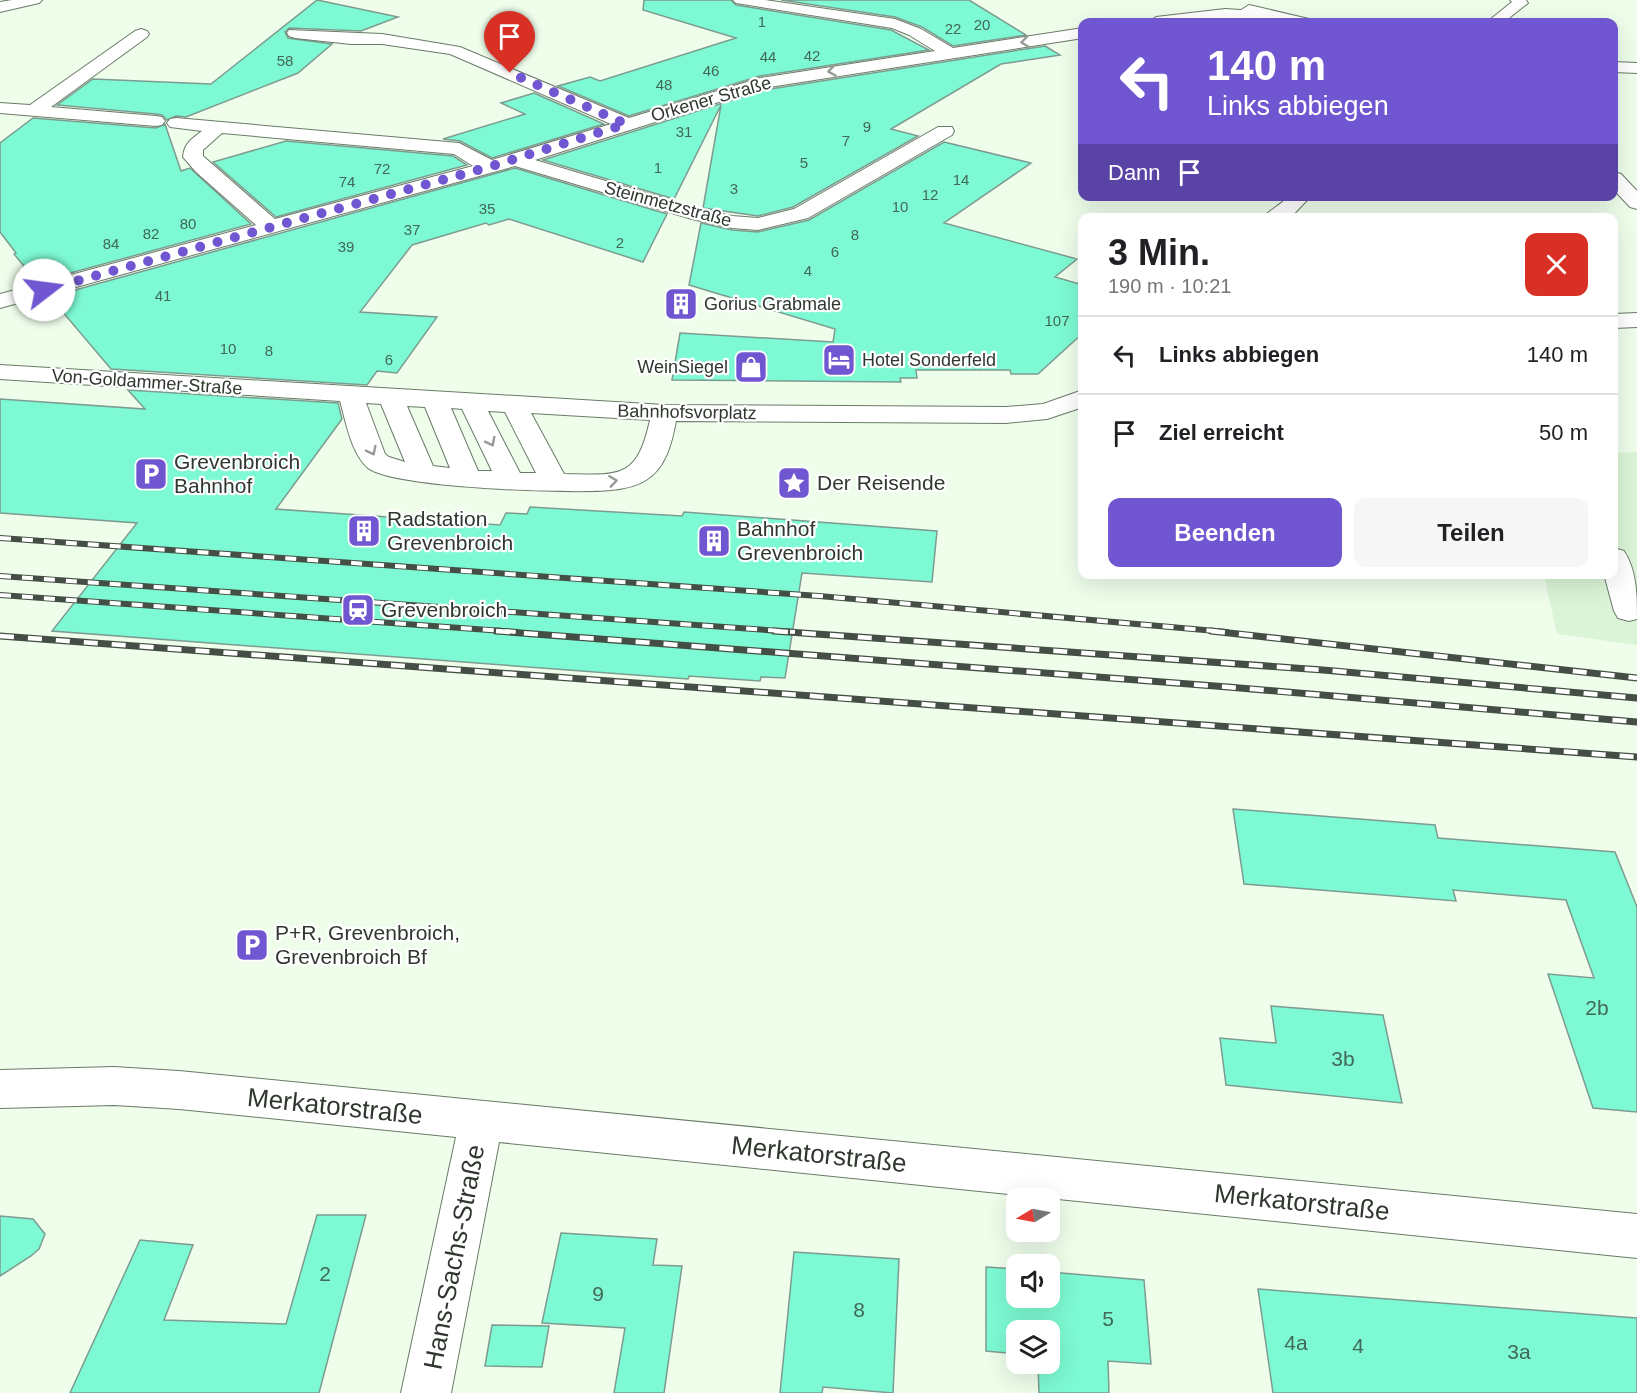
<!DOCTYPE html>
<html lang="de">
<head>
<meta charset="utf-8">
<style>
  :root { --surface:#fff; --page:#f6f6f6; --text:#202124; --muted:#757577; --line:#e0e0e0; --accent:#7056d0 }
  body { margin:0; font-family:Arial,sans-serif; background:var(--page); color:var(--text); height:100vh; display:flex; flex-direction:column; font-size:22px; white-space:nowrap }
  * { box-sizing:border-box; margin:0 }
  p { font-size:20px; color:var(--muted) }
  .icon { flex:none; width:33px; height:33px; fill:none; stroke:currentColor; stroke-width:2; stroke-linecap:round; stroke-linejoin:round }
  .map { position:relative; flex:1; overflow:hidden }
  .sheet { position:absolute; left:1078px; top:213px; width:540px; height:366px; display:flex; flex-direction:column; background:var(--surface); border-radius:12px; box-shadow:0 6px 24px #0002 }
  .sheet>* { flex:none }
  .banner { position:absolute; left:1078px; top:18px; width:540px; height:183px; border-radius:12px; box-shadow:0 6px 24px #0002; background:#7056d0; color:#fff; overflow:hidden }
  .needle { width:39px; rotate:260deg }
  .fabs { position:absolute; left:1006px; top:1188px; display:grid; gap:12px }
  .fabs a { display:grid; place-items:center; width:54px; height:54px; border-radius:12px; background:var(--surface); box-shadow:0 6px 24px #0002; font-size:30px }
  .pin { position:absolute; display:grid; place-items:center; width:51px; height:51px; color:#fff; margin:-62px -26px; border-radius:50% 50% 50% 0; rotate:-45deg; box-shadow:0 0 6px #0007 }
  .pin .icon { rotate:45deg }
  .me { position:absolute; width:66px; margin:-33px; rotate:75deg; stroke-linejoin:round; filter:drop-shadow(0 0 4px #0008) }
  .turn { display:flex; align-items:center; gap:21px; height:126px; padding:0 30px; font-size:27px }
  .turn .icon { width:78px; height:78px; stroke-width:2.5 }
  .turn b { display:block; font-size:42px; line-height:51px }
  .then { display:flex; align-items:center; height:57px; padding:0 30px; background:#0003; gap:12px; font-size:22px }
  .round { display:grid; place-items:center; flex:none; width:63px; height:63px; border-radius:12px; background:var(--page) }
  .overview { display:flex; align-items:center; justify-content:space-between; height:102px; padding:0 30px }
  h1 { font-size:36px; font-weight:600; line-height:45px }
  .primary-button { display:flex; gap:12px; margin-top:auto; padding:12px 30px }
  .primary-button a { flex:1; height:69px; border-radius:12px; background:var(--accent); color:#fff; font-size:24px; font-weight:600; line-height:69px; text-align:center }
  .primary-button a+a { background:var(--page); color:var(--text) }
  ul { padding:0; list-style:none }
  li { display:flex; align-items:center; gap:18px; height:78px; padding:0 30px; border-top:2px solid var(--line) }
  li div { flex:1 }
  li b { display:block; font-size:22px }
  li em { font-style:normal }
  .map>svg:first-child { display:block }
</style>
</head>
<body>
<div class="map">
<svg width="1637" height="1393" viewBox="0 0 1637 1393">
  <rect width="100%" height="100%" fill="#eefeeb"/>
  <!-- built -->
  <path fill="#dbf4d7" d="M1637 452V645L1557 634 1544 575 1614 574V453Z"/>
  <!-- building -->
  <path fill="#7dfad3" stroke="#7d9b90" stroke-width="1.5" d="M317 0 398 17 361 31 289 28 285 32 288 38 332 44 298 73 186 117 176 116 167 120 162 115 156 114 57 105 93 79 211 84Z
    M644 0H731L736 5 891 30 929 50 760 76 629 116 558 86 590 77 600 81 736 38 643 10Z
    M781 0H969L1026 35 953 46 922 27 895 17Z
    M1045 46 1060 55 1001 64 891 129 918 136 793 207 758 216 703 208 721 105 674 199 543 160 764 90Z
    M534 93 604 124 492 158 460 141 443 139 525 114 501 103Z
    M33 118 156 128 165 124 181 171 190 168 251 224 37 282 14 254 16 253 0 232V143Z
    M286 141 453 156 467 165 276 217 213 162Z
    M944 142 1031 163 944 223 1077 259 1055 277 1083 285V333L1038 374H1011L1010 370H916L917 378H900L901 382 672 380 680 333 833 342 835 329 689 285 701 223 732 230 758 232 809 220Z
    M515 168 667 214 643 262 509 219 489 225 486 223 412 245 360 312 437 317 397 373 377 371 367 385 111 369 50 297Z
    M128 390 338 403 342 419 276 509 500 525 506 513 527 514 530 507 682 516 684 512 937 531 932 582 802 573 785 678 761 677 760 681 689 676 688 679 52 631 137 523 0 513V399L145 409Z
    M1233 809 1435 825 1438 838 1615 852 1637 907V1112L1593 1108 1548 974 1594 978 1566 900 1453 890 1456 901 1244 884Z
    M1271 1006 1383 1015 1402 1103 1226 1085 1220 1038 1276 1043Z
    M317 1215H366L319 1393H70L140 1240 193 1245 164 1320 286 1324Z
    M0 1216 33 1219 45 1234 39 1249 31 1256 0 1276Z
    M561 1233 657 1239 653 1265 682 1266 664 1393H614L625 1328 542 1323Z
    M794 1252 899 1259 893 1393 823 1387 822 1393H780Z
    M986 1267 1017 1269V1298H1050V1272L1144 1280 1151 1364 1108 1361 1109 1393H1039L1038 1364H1050V1330H1017V1354L986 1351Z
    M1258 1289 1637 1318V1393H1273Z
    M492 1325 549 1326 542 1367 485 1366Z"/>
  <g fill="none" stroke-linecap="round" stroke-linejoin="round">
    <defs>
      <path id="minor" d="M12 0H42L39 3 0 12V2Z
        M733 0H765L895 19 921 29 953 48 1083 28V38L763 88 535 160 703 210 732 216 758 218 794 209 938 127H952L954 131 952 135 808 218 758 230 732 228 692 219 515 166 0 308V294L256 225 196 172 183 157C184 143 192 139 202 131L170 127 167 123 170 119 176 118 459 143 492 160 611 124 450 54 382 44H351L295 38 289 36 287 33 289 30 382 34 460 47 629 118 760 78 935 51 909 35 892 28 736 3ZM222 133 454 154 473 166 275 219 203 156V150Z
        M1510 0H1526L1528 3 1504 22H1487L1512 2Z
        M1249 5 1309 19 1311 22 1225 19 1192 22H1148L1156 17 1225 9 1241 10Z
        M141 29 147 31 149 34 147 37 51 107 156 116 162 117 165 121 162 125 156 126 0 113V103L30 105 135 31Z
        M1614 62 1637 63V73L1614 72Z
        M1614 172 1621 174 1637 191V209L1630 207 1614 190Z
        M1289 196H1311L1290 218H1263C1268 211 1281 205 1289 196Z
        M1637 313V327L1614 328V314Z
        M0 365 665 405 1006 407 1043 404 1083 390V407L1047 419 1006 423 676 421C672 442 666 468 646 480 637 486 623 489 611 490 574 494 393 488 368 468 351 453 346 422 340 401L0 379ZM366 403 381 404 405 462 389 457 385 454ZM407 406 425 407 450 468 433 466ZM451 408 462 409 492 471H478ZM488 411 505 412 536 473H520ZM531 413 650 420C637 480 619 475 564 474Z
        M1614 548 1624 551C1637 571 1637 596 1637 619L1629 621 1618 618 1614 611 1604 574H1614Z
        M114 1067 179 1071 1637 1214V1258L499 1142 451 1393H401L456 1137 179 1109 114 1105 0 1108V1070Z"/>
    </defs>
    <!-- minor casing -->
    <use href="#minor" stroke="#697b67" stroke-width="2"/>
    <!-- minor -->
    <use href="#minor" fill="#fff" fill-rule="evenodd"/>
    <defs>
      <path id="rail-far1" d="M0 538 819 596 1227 632
        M0 576 795 632
        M0 595 517 632"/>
      <path id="rail" d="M496 631 1228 687 1637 722
        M774 631 1323 670 1637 698
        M1211 631 1637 678
        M0 636 1637 757"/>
    </defs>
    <!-- rail-far1 casing -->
    <use href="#rail-far1" stroke="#454e44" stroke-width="6"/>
    <!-- rail casing -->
    <use href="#rail" stroke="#454e44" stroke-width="7"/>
    <!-- rail-far1 -->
    <use href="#rail-far1" stroke="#fff" stroke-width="4" stroke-dasharray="11" stroke-linecap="butt"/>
    <!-- rail -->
    <use href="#rail" stroke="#fff" stroke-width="4.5" stroke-dasharray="14" stroke-linecap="butt"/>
  </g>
  <!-- one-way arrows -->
  <defs><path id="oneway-chevron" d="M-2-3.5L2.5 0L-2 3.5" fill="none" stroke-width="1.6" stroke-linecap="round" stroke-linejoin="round" transform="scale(1.5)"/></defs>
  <g stroke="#979b96">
    <use href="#oneway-chevron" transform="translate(1025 42) rotate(172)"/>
    <use href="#oneway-chevron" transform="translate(832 71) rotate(171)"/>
    <use href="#oneway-chevron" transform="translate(491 442) rotate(63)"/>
    <use href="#oneway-chevron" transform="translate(372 451) rotate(64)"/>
    <use href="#oneway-chevron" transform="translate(613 481) rotate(-8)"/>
  </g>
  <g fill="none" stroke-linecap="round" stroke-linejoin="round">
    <!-- route -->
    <path stroke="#7056d0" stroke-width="10" stroke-dasharray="0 18" d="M44 290 489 167 626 124 510 73"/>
  </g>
  <!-- icons -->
  <defs>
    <symbol id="building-square" viewBox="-11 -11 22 22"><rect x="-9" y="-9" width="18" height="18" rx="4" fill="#7056d0" stroke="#fff"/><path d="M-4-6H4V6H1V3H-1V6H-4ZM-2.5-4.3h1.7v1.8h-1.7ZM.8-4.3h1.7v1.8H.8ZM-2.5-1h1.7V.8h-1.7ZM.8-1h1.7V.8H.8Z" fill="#fff"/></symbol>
    <symbol id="hotel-square" viewBox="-11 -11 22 22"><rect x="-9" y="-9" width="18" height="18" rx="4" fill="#7056d0" stroke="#fff"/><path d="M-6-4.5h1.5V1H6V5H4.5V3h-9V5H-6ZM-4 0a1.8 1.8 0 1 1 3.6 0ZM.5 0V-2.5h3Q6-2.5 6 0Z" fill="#fff"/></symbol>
    <symbol id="shop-square" viewBox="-11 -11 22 22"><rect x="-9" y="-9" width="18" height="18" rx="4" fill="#7056d0" stroke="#fff"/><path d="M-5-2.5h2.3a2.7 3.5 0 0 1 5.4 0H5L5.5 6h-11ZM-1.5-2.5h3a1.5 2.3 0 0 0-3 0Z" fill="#fff"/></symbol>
    <symbol id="parking-square" viewBox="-11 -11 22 22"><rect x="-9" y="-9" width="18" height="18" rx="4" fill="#7056d0" stroke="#fff"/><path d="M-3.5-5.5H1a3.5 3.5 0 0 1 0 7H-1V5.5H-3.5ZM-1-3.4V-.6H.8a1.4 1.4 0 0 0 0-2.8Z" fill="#fff"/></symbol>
    <symbol id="sight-square" viewBox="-11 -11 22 22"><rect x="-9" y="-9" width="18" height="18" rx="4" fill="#7056d0" stroke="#fff"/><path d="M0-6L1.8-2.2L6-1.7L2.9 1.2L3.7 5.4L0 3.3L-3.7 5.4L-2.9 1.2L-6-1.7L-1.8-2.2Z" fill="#fff"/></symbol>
    <symbol id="station-square" viewBox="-11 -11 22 22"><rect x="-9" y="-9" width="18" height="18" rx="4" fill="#7056d0" stroke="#fff"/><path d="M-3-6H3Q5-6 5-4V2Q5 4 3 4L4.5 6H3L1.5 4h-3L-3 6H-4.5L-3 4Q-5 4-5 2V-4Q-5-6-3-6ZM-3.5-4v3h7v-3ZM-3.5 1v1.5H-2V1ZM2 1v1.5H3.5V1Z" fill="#fff"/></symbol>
  </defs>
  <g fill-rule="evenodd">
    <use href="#building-square" x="662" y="285" width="38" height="38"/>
    <use href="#hotel-square" x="820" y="341" width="38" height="38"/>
    <use href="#shop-square" x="732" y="348" width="38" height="38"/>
    <use href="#parking-square" x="132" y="455" width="38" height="38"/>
    <use href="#sight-square" x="775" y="464" width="38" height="38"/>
    <use href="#building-square" x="345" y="512" width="38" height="38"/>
    <use href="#building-square" x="695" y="522" width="38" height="38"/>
    <use href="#station-square" x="339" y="591" width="38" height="38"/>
    <use href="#parking-square" x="233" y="926" width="38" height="38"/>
  </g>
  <g text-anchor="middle" stroke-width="4.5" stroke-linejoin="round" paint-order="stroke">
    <!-- far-number labels -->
    <g font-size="15" fill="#426857">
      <text x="762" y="27">1</text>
      <text x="982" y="30">20</text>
      <text x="953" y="34">22</text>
      <text x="812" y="61">42</text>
      <text x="768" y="62">44</text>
      <text x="285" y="66">58</text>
      <text x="711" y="76">46</text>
      <text x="664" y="90">48</text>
      <text x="867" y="132">9</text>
      <text x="684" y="137">31</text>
      <text x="846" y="146">7</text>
      <text x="804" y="168">5</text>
      <text x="658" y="173">1</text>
      <text x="382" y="174">72</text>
      <text x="961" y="185">14</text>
      <text x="347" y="187">74</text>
      <text x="734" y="194">3</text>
      <text x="930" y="200">12</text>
      <text x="900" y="212">10</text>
      <text x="487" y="214">35</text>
      <text x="188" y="229">80</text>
      <text x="412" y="235">37</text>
      <text x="151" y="239">82</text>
      <text x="855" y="240">8</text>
      <text x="620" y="248">2</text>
      <text x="111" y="249">84</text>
      <text x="346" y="252">39</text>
      <text x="835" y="257">6</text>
      <text x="808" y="276">4</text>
      <text x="163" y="301">41</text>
      <text x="1057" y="326">107</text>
      <text x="228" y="354">10</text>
      <text x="269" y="356">8</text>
      <text x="389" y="365">6</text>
    </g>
    <!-- far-street labels -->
    <g font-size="18" fill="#2f372e" stroke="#fff">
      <text transform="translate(711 99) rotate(-16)" y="6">Orkener Straße</text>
      <text transform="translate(668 204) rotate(15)" y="6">Steinmetzstraße</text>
      <text transform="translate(147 382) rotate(4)" y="6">Von-Goldammer-Straße</text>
      <text transform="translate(687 412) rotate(1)" y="6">Bahnhofsvorplatz</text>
    </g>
    <!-- far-poi labels -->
    <g font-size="18" fill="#2f372e" stroke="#fff" text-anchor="start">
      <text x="704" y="310">Gorius Grabmale</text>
      <text x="862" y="366">Hotel Sonderfeld</text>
      <text x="728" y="373" text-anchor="end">WeinSiegel</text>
    </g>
    <!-- poi labels -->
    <g font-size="21" fill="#2f372e" stroke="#fff" text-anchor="start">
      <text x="174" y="469">Grevenbroich<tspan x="174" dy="24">Bahnhof</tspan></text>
      <text x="817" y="490">Der Reisende</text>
      <text x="387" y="526">Radstation<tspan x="387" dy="24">Grevenbroich</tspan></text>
      <text x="737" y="536">Bahnhof<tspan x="737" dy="24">Grevenbroich</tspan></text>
      <text x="381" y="617">Grevenbroich</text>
      <text x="275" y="940">P+R, Grevenbroich,<tspan x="275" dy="24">Grevenbroich Bf</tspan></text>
    </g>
    <!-- near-number labels -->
    <g font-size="21" fill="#426857">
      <text x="1597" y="1015">2b</text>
      <text x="1343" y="1066">3b</text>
      <text x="325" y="1281">2</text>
      <text x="598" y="1301">9</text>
      <text x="859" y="1317">8</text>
      <text x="1108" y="1326">5</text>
      <text x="1296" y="1350">4a</text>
      <text x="1358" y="1353">4</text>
      <text x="1519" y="1359">3a</text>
    </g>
    <!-- near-street labels -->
    <g font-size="26" fill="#2f372e" stroke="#fff">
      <text transform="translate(335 1106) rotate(6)" y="9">Merkatorstraße</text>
      <text transform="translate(819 1154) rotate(6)" y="9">Merkatorstraße</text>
      <text transform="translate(1302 1202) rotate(6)" y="9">Merkatorstraße</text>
      <text transform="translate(454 1257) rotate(-79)" y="9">Hans-Sachs-Straße</text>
    </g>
  </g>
</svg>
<div class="fabs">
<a><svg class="needle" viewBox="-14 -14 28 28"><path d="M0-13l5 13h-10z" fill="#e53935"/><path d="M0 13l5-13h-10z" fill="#757577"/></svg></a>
<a><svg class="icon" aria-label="sound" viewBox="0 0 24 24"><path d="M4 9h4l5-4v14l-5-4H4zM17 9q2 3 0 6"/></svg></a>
<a><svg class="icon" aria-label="layers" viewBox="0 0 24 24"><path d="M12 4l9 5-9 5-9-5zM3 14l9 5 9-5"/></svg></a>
</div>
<div class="pin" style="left:510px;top:73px;background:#d93025"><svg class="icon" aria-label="arrive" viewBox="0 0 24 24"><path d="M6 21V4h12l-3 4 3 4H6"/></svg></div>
<svg class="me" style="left:44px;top:290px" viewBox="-20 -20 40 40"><circle r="19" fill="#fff"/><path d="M0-13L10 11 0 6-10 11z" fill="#7056d0"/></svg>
<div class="banner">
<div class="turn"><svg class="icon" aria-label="left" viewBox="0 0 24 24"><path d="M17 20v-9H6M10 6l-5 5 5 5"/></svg><div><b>140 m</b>Links abbiegen</div></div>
<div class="then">Dann<svg class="icon" aria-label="arrive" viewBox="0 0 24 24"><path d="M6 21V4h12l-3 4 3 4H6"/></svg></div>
</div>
<section class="sheet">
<div class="overview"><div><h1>3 Min.</h1><p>190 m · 10:21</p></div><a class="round" style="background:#d93025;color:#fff"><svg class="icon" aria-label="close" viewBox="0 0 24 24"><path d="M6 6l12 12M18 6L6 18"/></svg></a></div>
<ul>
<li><svg class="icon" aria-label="left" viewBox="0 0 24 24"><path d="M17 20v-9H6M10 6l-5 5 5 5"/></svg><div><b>Links abbiegen</b></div><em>140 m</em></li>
<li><svg class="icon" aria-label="arrive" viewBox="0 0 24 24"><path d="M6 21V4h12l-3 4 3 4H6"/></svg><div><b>Ziel erreicht</b></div><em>50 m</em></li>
</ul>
<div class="primary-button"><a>Beenden</a><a>Teilen</a></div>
</section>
</div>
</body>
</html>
